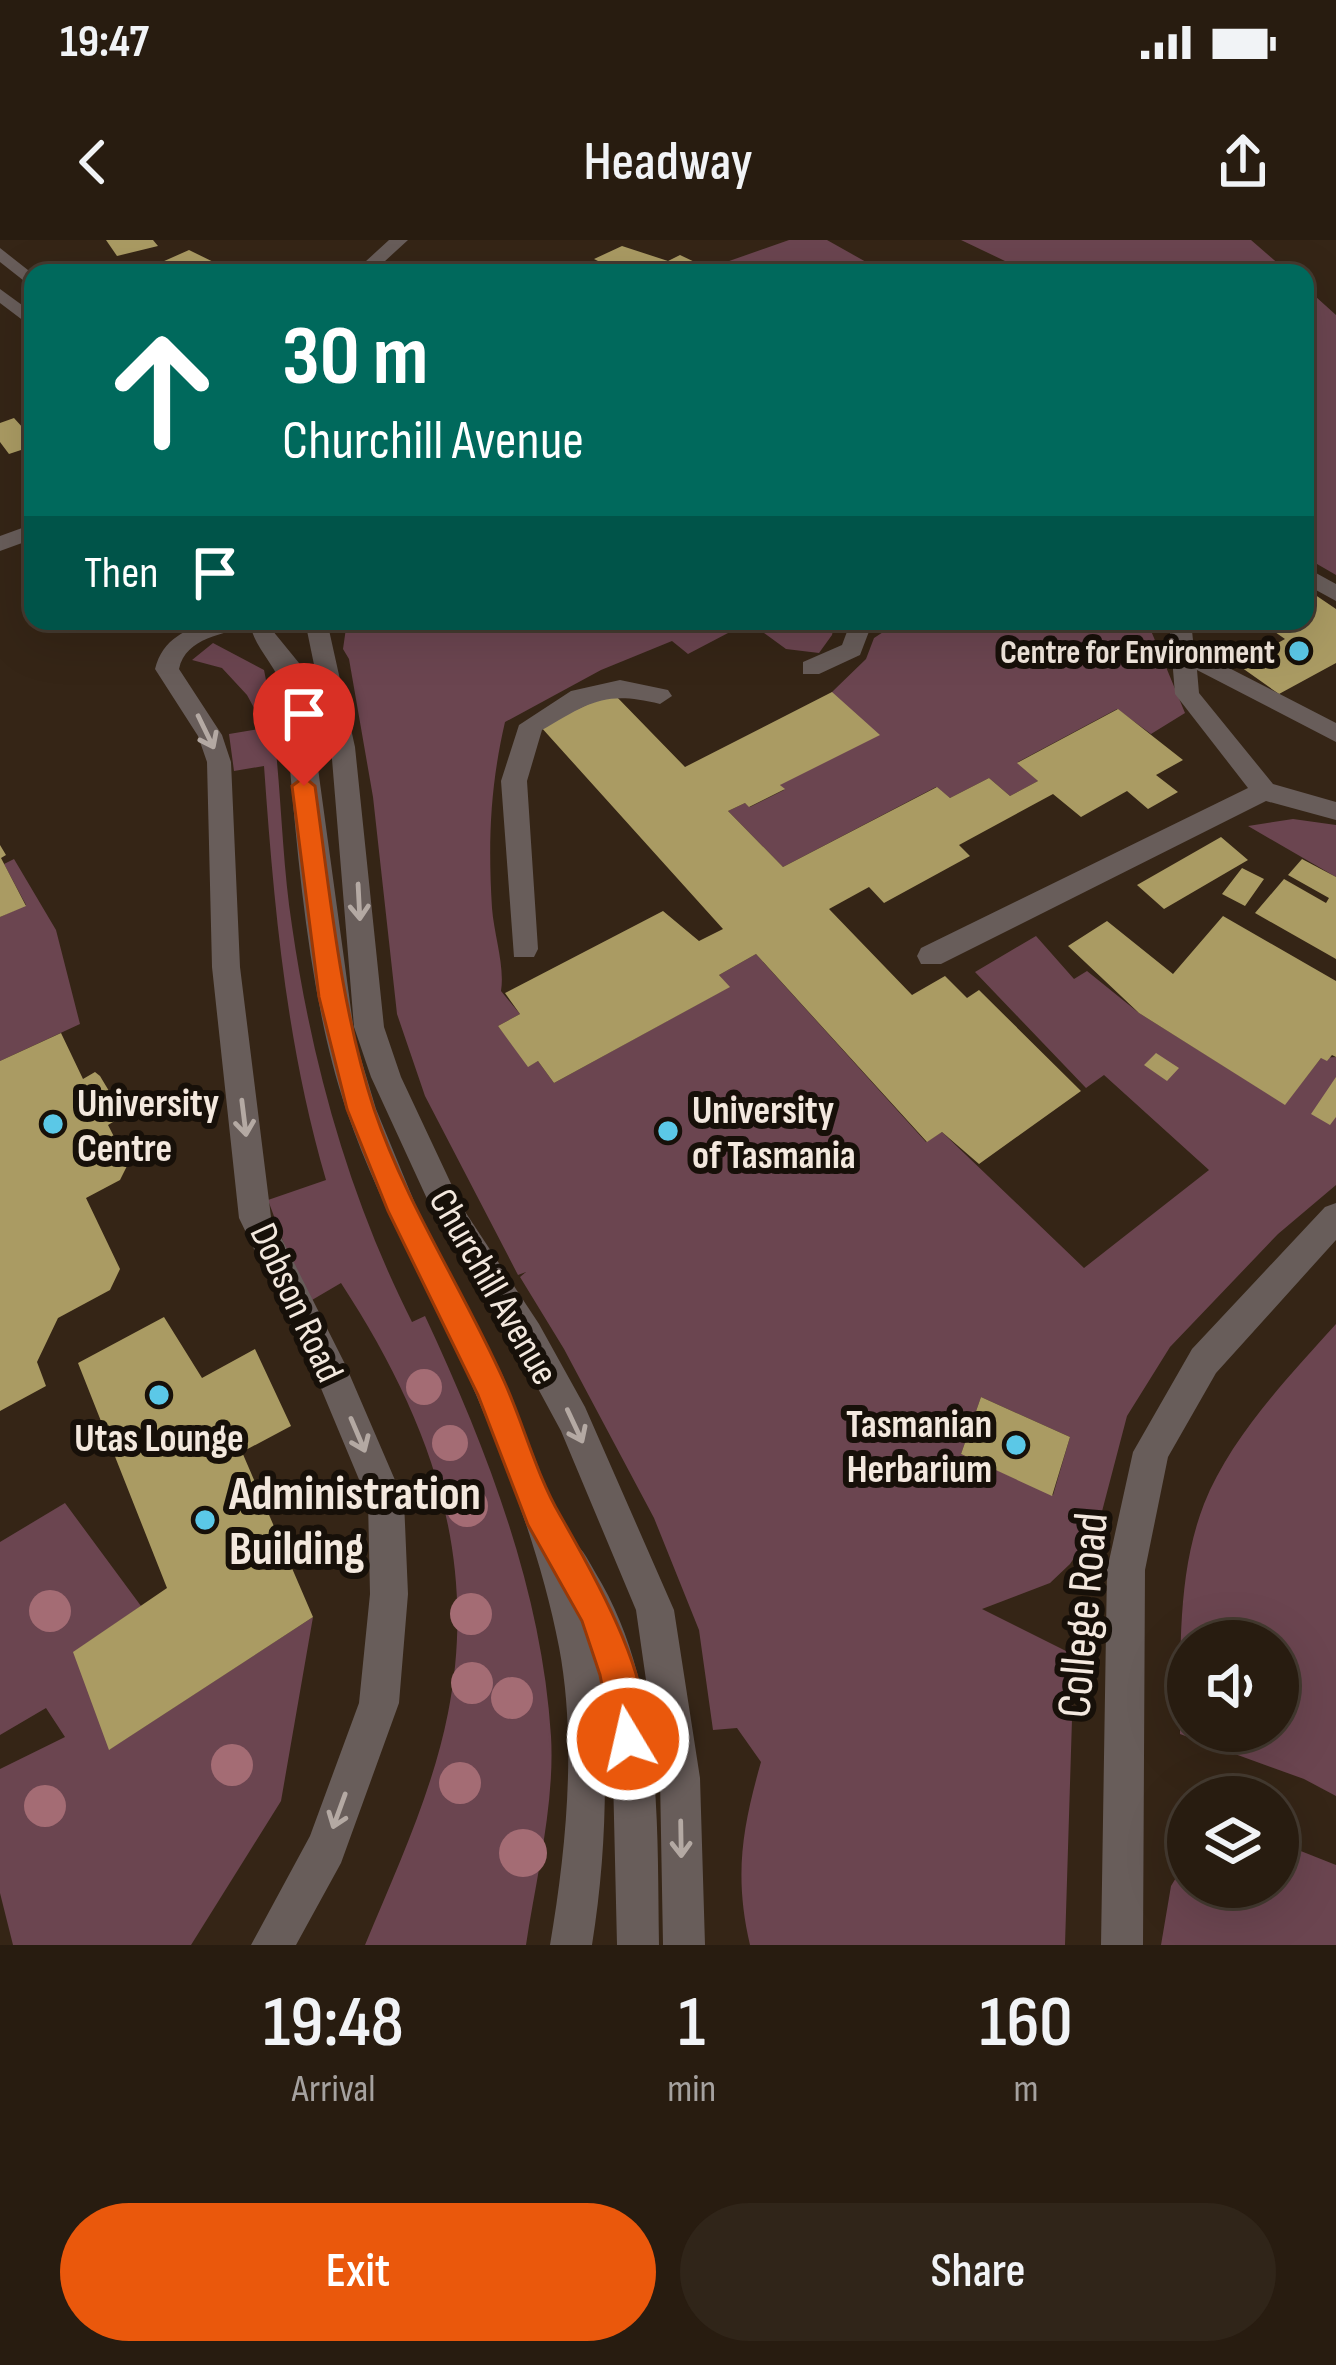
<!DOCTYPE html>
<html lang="en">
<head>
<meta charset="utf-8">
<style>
  :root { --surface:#281c10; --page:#302519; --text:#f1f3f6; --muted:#a5a19f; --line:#443a30; --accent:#ea580c }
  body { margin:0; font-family:"Sofia Sans Condensed",sans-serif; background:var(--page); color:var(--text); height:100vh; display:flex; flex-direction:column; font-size:45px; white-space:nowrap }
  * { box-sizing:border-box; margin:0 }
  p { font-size:39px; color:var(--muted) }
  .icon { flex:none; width:66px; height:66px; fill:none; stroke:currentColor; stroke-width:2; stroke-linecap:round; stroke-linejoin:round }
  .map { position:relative; height:1705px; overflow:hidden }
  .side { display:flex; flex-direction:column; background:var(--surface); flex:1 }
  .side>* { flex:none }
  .guide { position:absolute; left:24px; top:24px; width:1290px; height:366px; border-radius:24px; box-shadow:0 12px 48px #0002,0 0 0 3px var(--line); background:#00695c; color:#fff; overflow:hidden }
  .buttons { position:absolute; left:1167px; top:1380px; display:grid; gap:24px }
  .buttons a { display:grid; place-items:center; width:132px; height:132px; border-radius:50%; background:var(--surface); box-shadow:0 12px 48px #0002,0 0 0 3px var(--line); font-size:60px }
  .pin { position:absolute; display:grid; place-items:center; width:102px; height:102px; color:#fff; margin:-123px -51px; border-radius:50% 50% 50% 0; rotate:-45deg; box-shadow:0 0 12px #0007 }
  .pin .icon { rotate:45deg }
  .me { position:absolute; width:132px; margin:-66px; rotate:351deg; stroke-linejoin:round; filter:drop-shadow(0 0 9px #0008) }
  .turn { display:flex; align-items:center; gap:42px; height:252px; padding:0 60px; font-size:54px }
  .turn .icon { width:156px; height:156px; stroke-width:2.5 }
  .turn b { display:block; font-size:84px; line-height:102px }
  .then { display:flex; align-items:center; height:114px; padding:0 60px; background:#0003; gap:24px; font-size:45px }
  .eta { display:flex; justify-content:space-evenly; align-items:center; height:204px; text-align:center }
  .eta b { font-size:72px; font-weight:600; line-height:84px }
  .action { display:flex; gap:24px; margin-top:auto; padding:24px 60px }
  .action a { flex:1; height:138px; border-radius:72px; background:var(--accent); color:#fff; font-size:48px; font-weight:600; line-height:138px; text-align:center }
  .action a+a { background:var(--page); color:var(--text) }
  .status { display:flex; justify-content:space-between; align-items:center; height:84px; padding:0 60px; background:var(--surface); direction:ltr }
  .status svg { height:33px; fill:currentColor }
  header { display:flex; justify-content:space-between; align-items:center; height:156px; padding:0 60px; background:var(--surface); font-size:54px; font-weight:600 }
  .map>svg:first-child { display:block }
</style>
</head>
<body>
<div class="status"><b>19:47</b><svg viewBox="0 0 49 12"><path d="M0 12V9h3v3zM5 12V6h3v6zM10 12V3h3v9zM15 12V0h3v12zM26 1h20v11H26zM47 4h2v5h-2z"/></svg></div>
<header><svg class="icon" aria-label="back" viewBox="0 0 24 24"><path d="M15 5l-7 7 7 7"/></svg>Headway<svg class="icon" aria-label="share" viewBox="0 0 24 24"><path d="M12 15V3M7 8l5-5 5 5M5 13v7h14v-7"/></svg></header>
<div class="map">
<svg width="1336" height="1705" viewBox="0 0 1336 1705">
  <rect width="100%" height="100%" fill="#352516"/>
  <!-- green -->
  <path fill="#6b4550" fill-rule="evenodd" d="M789 0H827L875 27 857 33H695Z
    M961 0H1251L1289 33H1003L1005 21Z
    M1305 47 1336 75V335L1305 317Z
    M347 381H835L832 395 819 413 786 409 749 382 688 414 672 401 601 430 505 482C490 547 488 602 492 668 494 695 505 726 501 751L520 774 498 786 529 826 538 821 554 843 729 747 719 735 756 714 926 902 942 892 1084 1028 1209 930 1104 835 1086 848 975 732 1036 696 1074 739 1087 731 1139 773 1285 864 1321 818 1336 817V945L1278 994 1170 1107 1127 1176 1100 1279 1070 1324 1050 1343 982 1369 1074 1415 1065 1705H750C734 1636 742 1589 761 1522L737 1488 713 1490 699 1390 654 1278 564 1109 520 1037 526 1032 518 1035 425 856 397 774 373 557 349 419 343 409ZM981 1157 1070 1197 1053 1255 961 1214Z
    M900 381H1147L1185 473 1151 494 1117 469 1018 522 1038 541 1010 556 989 538 950 558 936 547 783 627 728 571 745 563 750 567 784 550 780 545 832 452 866 419 874 398Z
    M213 403 264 430C282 514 279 601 292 686 312 824 349 957 412 1082L425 1076C486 1207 542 1350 551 1496 555 1564 536 1638 526 1705H365C396 1630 432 1554 448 1473 480 1312 427 1175 341 1043L312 1060 304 1058 268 960 326 940C286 803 274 667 264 526L234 531 229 494 265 488 247 455 222 428 192 420Z
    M1293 579 1336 585V637L1248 586Z
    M14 619 56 690 80 784 0 821V677L26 665 4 624Z
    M1336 1084V1556L1304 1539 1180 1494C1181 1418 1176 1336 1204 1264 1230 1198 1289 1136 1336 1084ZM1188 1401H1278V1491H1188Z
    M65 1263 141 1366 74 1412 110 1509 313 1377 281 1561 191 1705H13L0 1653V1529L65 1497 46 1468 0 1495V1302Z
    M1278 1602 1336 1625V1705H1161L1171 1646 1188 1618V1647H1278Z"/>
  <!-- building -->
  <path fill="#aa9b63" d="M106 0H153L158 6 117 16Z
    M622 6 668 21 680 15 701 25 685 33H622L594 19Z
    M189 10 236 33H170L176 30 162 22Z
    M14 178 33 199V206L9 214 0 202V183Z
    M1305 348 1336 369V423L1279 454 1238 425 1285 399 1259 381H1305Z
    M832 452 880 495 780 545 785 549 749 567 745 563 728 571 783 627 937 547 950 558 989 538 1010 556 1038 541 1017 523 1118 469 1183 520 1156 535 1178 552 1148 569 1127 551 1081 577 1053 554 959 605 970 616 884 663 869 647 829 669 912 755 945 736 967 758 979 750 1081 851 979 924 942 892 927 902 756 714 719 735 730 747 554 843 538 821 528 827 498 786 520 774 505 753 663 671 699 701 723 689 540 486 613 453 685 527Z
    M1221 597 1248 620 1164 669 1137 645Z
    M0 605 6 615 1 618 26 666 0 677Z
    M1302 619 1336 637V719L1255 673 1284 639 1326 663 1329 658 1288 635Z
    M1242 628 1264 639 1245 666 1222 654Z
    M1223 676 1336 741V817L1332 815 1327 821 1321 818 1285 865 1139 773 1068 706 1107 681 1173 734Z
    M61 793 83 839 95 832 100 836 118 866V879L108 885 128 924 120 940 86 958 120 1029 110 1050 58 1078 37 1122 46 1146 0 1171V821Z
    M1156 813 1179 828 1167 841 1144 825Z
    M1336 837V877L1330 885 1311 874Z
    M164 1077 202 1138 255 1109 291 1186 242 1212 313 1377 109 1510 73 1412 167 1348 78 1123Z
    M981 1157 1070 1197 1052 1256 961 1214Z"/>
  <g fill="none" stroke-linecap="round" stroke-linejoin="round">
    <!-- minor -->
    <path fill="#685d5a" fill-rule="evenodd" d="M389 0H408L372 33H353Z
      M0 8 33 34V48L0 22Z
      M0 49 33 73V88L0 63Z
      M33 284V299L0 311V296Z
      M1305 327 1336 344V361L1305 344Z
      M215 381 268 385 299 423 307 448 355 799 376 869 416 966 503 1136 566 1298C581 1304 587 1318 595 1332 663 1443 657 1580 659 1705H617L613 1536 601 1447C608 1535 606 1618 592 1705H550C566 1611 577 1502 559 1407 543 1323 511 1237 477 1157 436 1060 380 970 346 869 304 745 295 579 283 448 276 426 253 405 251 386 224 394 186 397 179 429L222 495 231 522 240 727 271 977 345 1124 404 1261 408 1354 399 1463 341 1623 296 1705H251L310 1596 359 1463 370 1354 368 1261 320 1146 239 978 212 727 207 522 198 496 155 429C163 398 186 389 215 381Z
      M305 381H327L355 507 384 787 401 837 462 967 539 1084 585 1167 674 1370 700 1538 705 1705H663L660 1538 636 1370 561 1191 515 1106 440 987 371 837 354 787 331 507Z
      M851 381H873L860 415 819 434H803V422L842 405Z
      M1169 381H1191L1194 410 1336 483V502L1197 430 1199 453 1273 544 1336 562V580L1266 561 941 724H921L917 716 921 708 1248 548 1175 454Z
      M620 440 668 450 672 456 660 464C604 450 589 463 542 490L527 541 538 709 534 717H514L501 541 519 485 571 451Z
      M1336 963V1000L1216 1133 1168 1217 1145 1330 1143 1705H1101L1107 1330 1133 1212 1192 1109 1325 967Z"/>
  </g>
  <!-- trees -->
  <g fill="#a46c74">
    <circle cx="424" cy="1147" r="18"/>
    <circle cx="450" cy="1203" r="18"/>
    <circle cx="467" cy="1266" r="21"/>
    <circle cx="50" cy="1371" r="21"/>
    <circle cx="471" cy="1374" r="21"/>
    <circle cx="472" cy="1443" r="21"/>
    <circle cx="512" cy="1458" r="21"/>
    <circle cx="232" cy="1525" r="21"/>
    <circle cx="460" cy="1543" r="21"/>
    <circle cx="45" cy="1566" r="21"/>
    <circle cx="523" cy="1613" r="24"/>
  </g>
  <!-- one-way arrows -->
  <defs><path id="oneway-shaft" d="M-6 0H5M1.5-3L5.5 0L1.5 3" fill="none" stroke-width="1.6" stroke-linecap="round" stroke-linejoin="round" transform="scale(3)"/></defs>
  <g stroke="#b4a9a3">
    <use href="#oneway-shaft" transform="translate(206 492) rotate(64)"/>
    <use href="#oneway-shaft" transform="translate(359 662) rotate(87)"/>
    <use href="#oneway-shaft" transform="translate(244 878) rotate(83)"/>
    <use href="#oneway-shaft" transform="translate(575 1186) rotate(65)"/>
    <use href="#oneway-shaft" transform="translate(358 1195) rotate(67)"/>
    <use href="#oneway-shaft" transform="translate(339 1571) rotate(110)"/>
    <use href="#oneway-shaft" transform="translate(681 1599) rotate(89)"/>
  </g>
  <!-- route -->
  <path fill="#ea580c" stroke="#983908" stroke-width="3" d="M304 537 315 546C330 654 340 764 374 869 406 964 463 1049 504 1141 524 1185 536 1234 560 1275 589 1326 664 1454 641 1512L628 1517 615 1512 600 1435 582 1381 528 1285 478 1155 388 971 347 869 319 757 292 546Z"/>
  <!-- markers -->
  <g fill="#5bc8e7" stroke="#171009" stroke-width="4.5">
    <circle cx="1299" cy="411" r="12"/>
    <circle cx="53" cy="884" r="12"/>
    <circle cx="668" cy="891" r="12"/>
    <circle cx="159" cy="1155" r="12"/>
    <circle cx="1016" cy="1205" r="12"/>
    <circle cx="205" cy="1280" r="12"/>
  </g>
  <g text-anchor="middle" stroke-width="12" stroke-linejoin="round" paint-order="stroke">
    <!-- far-poi labels -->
    <g font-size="33" font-weight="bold" fill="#f3e8de" stroke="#171009" text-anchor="end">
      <text x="1275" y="423">Centre for Environment</text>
    </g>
    <!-- poi labels -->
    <g font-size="39" font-weight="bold" fill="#f3e8de" stroke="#171009" text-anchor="start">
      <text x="77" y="876">University<tspan x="77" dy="45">Centre</tspan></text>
      <text x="692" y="883">University<tspan x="692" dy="45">of Tasmania</tspan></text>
      <text x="992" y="1197" text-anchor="end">Tasmanian<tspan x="992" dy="45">Herbarium</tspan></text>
      <text x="159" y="1211" text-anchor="middle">Utas Lounge</text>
    </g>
    <!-- street labels -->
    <g font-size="39" fill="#f3e8de" stroke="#171009">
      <text transform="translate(495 1046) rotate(60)" y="14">Churchill Avenue</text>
      <text transform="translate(298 1062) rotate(65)" y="14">Dobson Road</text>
    </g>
    <!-- near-poi labels -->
    <g font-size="48" font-weight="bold" fill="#f3e8de" stroke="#171009" text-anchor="start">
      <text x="229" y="1269">Administration<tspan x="229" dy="55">Building</tspan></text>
    </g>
    <!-- near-street labels -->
    <g font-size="48" fill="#f3e8de" stroke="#171009">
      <text transform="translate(1081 1375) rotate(-85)" y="17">College Road</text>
    </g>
  </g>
</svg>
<div class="buttons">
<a><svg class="icon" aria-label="sound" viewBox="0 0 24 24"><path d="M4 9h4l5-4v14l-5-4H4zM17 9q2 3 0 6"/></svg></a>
<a><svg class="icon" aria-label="layers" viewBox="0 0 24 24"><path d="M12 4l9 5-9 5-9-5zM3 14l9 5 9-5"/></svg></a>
</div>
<div class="pin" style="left:304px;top:546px;background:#d93025"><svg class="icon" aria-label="arrive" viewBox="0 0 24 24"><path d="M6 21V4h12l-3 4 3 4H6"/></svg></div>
<svg class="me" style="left:628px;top:1499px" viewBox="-20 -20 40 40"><circle r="17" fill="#ea580c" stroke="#fff" stroke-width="3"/><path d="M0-11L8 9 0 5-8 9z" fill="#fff"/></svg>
<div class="guide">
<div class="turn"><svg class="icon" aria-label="ahead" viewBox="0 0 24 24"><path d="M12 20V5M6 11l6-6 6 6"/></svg><div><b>30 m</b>Churchill Avenue</div></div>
<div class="then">Then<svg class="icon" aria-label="arrive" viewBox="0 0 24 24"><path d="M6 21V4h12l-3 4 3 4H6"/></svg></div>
</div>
</div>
<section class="side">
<div class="eta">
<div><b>19:48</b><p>Arrival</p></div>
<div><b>1</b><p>min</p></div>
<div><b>160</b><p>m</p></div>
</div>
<div class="action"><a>Exit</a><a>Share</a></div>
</section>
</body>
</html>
